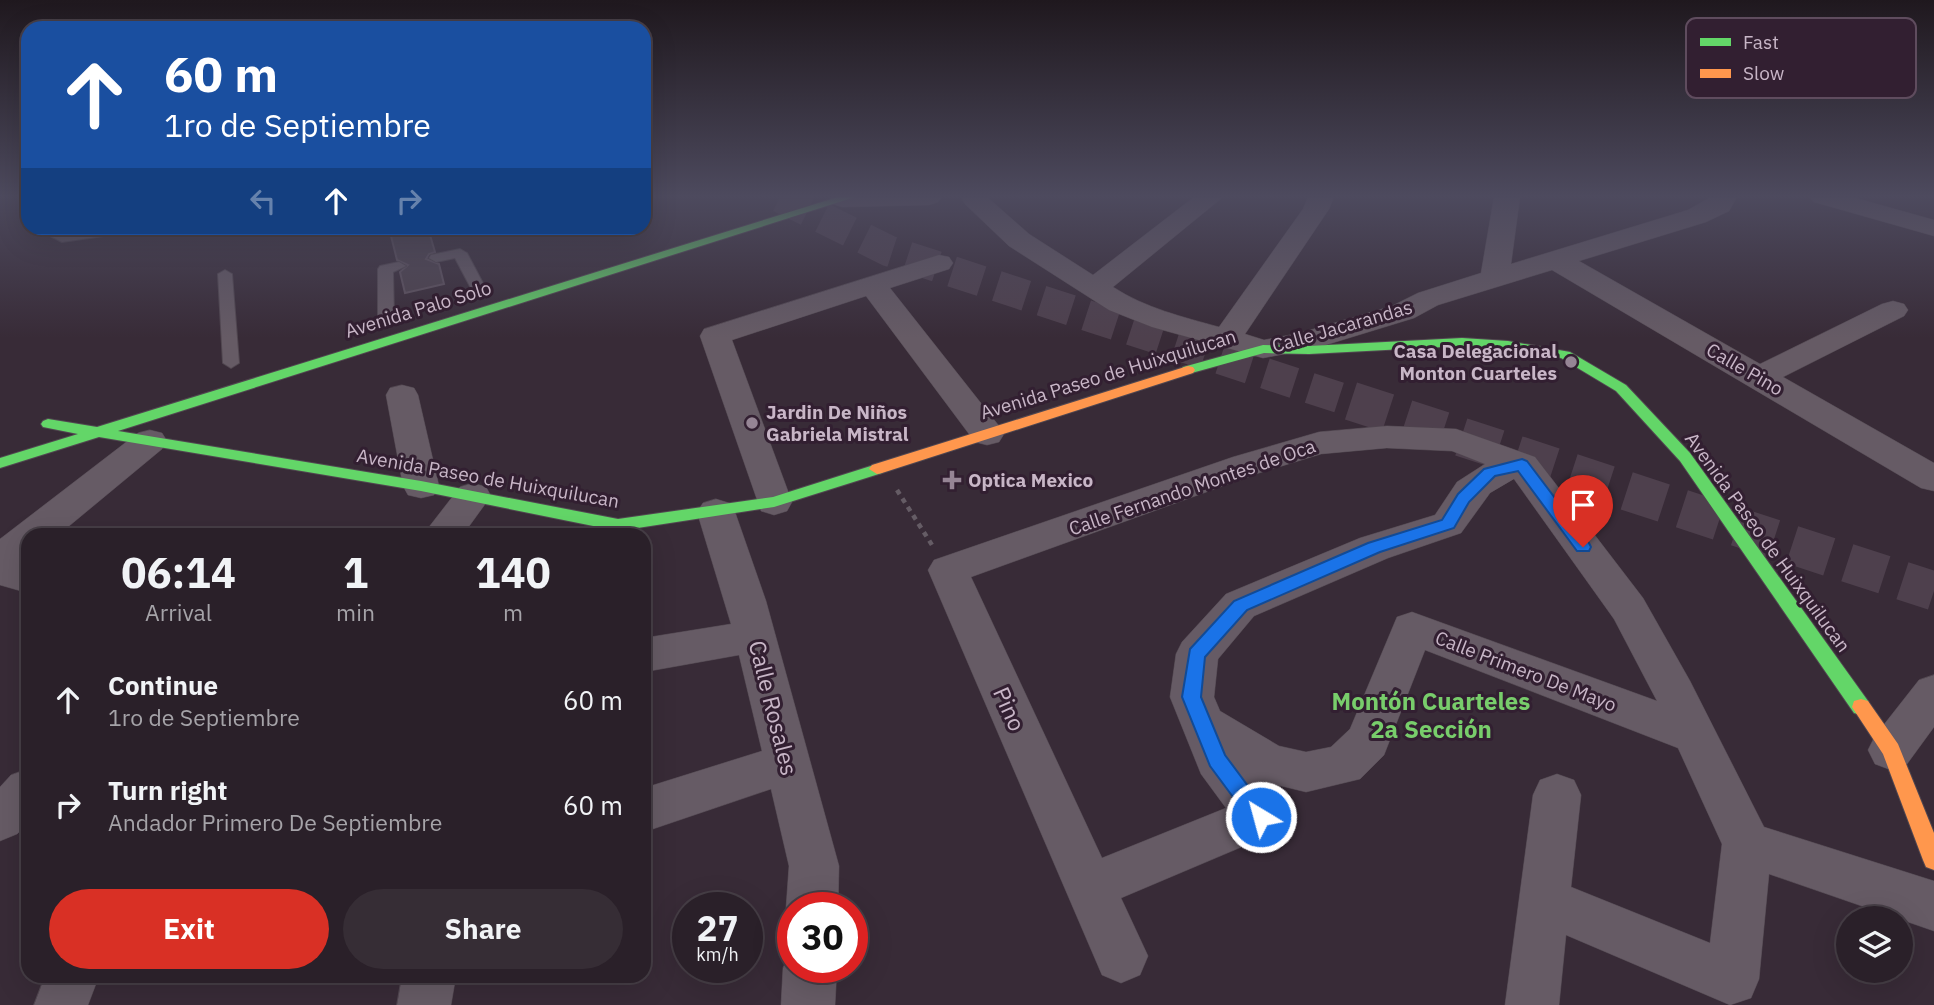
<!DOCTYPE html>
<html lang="en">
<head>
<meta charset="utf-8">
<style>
  :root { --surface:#2a2029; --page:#362d35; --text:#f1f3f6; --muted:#a5a3a8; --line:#463e46; --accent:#d93025 }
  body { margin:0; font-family:"IBM Plex Sans",sans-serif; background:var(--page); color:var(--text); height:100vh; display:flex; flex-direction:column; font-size:26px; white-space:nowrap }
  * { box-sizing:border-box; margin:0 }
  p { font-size:23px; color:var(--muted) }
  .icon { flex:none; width:38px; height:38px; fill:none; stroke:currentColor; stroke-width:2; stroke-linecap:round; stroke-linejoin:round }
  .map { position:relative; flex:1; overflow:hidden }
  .side { position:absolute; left:21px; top:528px; width:630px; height:455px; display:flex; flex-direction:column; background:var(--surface); border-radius:21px; box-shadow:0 7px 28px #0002,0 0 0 2px var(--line) }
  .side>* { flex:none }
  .guide { position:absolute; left:21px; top:21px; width:630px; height:214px; border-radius:21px; box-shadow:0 7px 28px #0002,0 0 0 2px var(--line); background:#1a4fa0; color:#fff; overflow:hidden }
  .controls { position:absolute; left:1836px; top:906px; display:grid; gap:14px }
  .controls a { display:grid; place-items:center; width:77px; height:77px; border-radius:50%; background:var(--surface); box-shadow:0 7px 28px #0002,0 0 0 2px var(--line); font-size:35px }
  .speed { position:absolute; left:672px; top:892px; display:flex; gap:14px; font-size:35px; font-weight:700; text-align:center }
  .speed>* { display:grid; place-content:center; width:91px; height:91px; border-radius:50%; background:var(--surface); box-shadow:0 7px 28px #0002,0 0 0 2px var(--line); line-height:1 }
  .speed small { font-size:18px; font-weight:400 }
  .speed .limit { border:10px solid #d22; background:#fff; color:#111 }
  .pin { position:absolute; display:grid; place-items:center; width:60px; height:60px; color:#fff; margin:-72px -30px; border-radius:50% 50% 50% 0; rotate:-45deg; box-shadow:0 0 7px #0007 }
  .pin .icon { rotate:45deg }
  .me { position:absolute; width:77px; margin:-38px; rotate:323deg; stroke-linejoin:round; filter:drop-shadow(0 0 5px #0008) }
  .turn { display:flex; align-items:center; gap:24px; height:147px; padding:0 28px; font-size:32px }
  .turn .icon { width:91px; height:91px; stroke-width:2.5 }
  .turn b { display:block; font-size:49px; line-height:60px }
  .lanes { display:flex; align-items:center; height:66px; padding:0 28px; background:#0003; justify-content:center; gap:35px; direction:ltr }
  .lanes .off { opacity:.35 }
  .eta { display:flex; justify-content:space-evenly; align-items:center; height:119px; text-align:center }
  .eta b { font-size:42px; font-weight:700; line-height:49px }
  .action { display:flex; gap:14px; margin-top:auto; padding:14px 28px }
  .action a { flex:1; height:80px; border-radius:42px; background:var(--accent); color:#fff; font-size:28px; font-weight:700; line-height:80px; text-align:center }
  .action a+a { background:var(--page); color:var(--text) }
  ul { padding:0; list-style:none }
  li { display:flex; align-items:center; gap:21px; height:105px; padding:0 28px }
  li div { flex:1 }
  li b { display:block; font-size:26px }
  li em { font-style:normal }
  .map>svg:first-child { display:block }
</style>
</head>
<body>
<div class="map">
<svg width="1934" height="1005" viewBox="0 0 1934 1005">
  <rect width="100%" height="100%" fill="#382b37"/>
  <!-- building -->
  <path fill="#4d424d" stroke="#5f535f" stroke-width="2" d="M389 228H428L435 252 429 254 426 259 439 264 444 284 405 293 400 272 408 265 397 260Z"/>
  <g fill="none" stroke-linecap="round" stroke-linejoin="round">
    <!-- secondary-tunnel-far1 -->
    <path stroke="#4e404d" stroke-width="31" stroke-dasharray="31 16" stroke-linecap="butt" d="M780 197 889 251 1356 403"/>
    <!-- secondary-tunnel -->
    <path stroke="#4e404d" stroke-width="39" stroke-dasharray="39 19" stroke-linecap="butt" d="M1351 401 1934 591"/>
    <defs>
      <path id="lane" d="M35 228C51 227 56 233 67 233 91 233 114 226 138 228L131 232 62 242Z
        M460 249 467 253 486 289 483 292H473L455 258 436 262 429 258 431 255Z
        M399 262 406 266 393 272 394 317 392 320H380L378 317V269L380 266Z
        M225 270 232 274 239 363 231 368 223 363 218 274Z"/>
      <path id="street" d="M830 197H942L938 202 929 205 842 207 833 204Z
        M964 197H987L1029 234 1093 275 1194 197H1223L1113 287C1145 308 1183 317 1219 327L1303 209 1308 197H1334L1329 209 1245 334 1264 340 1300 333 1392 306 1418 293 1481 273 1494 197H1520L1511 264 1688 210 1711 197H1737L1729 211 1706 222 1579 261 1760 364 1882 304 1893 301 1904 304 1908 310 1904 316 1783 377 1934 463V491L1921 488 1552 270 1438 305 1414 318 1316 348 1263 358 1152 327 1109 310 1009 246 966 205 962 200Z
        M1810 197H1852L1934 220V236L1814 202Z
        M939 255 949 257 953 263 949 269 890 288 999 426 1004 434 999 442 987 445 975 442 866 296 732 340 792 502 787 511 774 515 761 511 700 336 704 329Z
        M402 385 414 388 418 395 439 486 434 495 421 498 408 495 403 486 386 395 390 388Z
        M1387 426 1456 429 1535 457 1643 598 1690 681 1764 827 1934 881V931L1769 874 1759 979 1751 998 1730 1005 1566 935 1559 1005H1505L1533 795 1540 780 1557 774 1574 780 1581 795 1571 887 1710 943 1722 844 1678 748 1425 650 1384 755 1360 779 1306 792 1261 781 1277 802 1284 817 1277 832 1121 898 1148 956 1140 975 1121 983 1102 975 928 570 934 560 1233 457 1319 432ZM1387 448 1452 451 1485 464 1457 482 1435 515 1360 538 1226 594 1182 642 1176 654 1170 697 1201 774 1226 808 1102 858 971 577 1259 473 1321 454ZM1514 479 1614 619 1657 701 1412 612 1397 617 1350 729 1331 747 1306 752 1279 746 1220 711 1214 697 1218 659 1254 616 1388 558 1461 533 1490 493Z
        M150 430 162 433 167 441 162 449 57 536H28V559L24 562 28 563V593L0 585V539L138 433Z
        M473 483 486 487 491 496 462 536H422L460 487Z
        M716 499 729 503 735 512 766 601 839 866 838 908H793V923L786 908 789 866 771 789 644 832V788L762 751 739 655 644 672V638L731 624 697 512 703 503Z
        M1934 675V727L1907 764 1891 770 1875 764 1868 750 1875 736 1919 680Z
        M28 769V823L17 834 0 841V787L11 775Z
        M793 948V968H837L835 1005H781L783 968Z
        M45 976H99L88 1005H34Z
        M402 976H456L451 1005H397Z"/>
      <path id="fast" d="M838 197H855L118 431 421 481 618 519 773 497 877 464 885 469 882 473 774 507 618 531 421 491 99 437 0 468V458L78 434 43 427 41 424 43 421 48 419 97 427Z
        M1462 338 1508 341 1570 352 1626 385 1690 453 1868 701 1870 707 1868 713 1861 715 1854 713 1680 461 1616 391 1561 358 1508 349 1462 346 1309 354 1264 353 1188 374 1181 370 1183 367 1263 345 1309 346Z"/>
      <path id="slow" d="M1188 366 1193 367 1195 370 1193 373 882 473 877 474 869 469 872 465Z
        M1861 699 1868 701 1898 744 1934 833V870L1926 867 1923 860 1883 754 1852 707 1854 701Z"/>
    </defs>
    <!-- lane casing -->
    <use href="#lane" stroke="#514750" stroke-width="2"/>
    <!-- street casing -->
    <use href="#street" stroke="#514750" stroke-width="1"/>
    <!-- fast casing -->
    <use href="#fast" stroke="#514750" stroke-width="2"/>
    <!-- slow casing -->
    <use href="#slow" stroke="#514750" stroke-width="2"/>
    <!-- path -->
    <path stroke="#655c65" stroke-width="4.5" stroke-dasharray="5 5" stroke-linecap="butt" d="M897 490 932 545"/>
    <!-- lane -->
    <use href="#lane" fill="#665b65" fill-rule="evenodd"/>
    <!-- street -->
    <use href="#street" fill="#665b65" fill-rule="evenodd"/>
    <!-- fast -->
    <use href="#fast" fill="#63d668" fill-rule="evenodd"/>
    <!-- slow -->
    <use href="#slow" fill="#ff974d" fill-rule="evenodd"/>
  </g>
  <!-- sky -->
  <linearGradient id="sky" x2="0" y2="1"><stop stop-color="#1f181e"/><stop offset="0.58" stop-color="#4d4a5e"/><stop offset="1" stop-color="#4d4a5e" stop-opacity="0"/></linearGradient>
  <rect width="1934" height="338" fill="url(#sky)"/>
  <!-- route -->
  <path fill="#1a73e8" stroke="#114b97" stroke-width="2" d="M1522 459 1527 461 1589 543 1591 547 1589 551H1577L1518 471 1495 476 1469 502 1454 528 1380 552 1247 610 1205 657 1201 697 1225 755 1271 817 1268 824 1261 827 1253 824 1210 766 1182 697 1190 649 1234 601 1368 543 1442 520 1458 494 1484 469Z"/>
  <!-- markers -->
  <g fill="#968595" stroke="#321f31" stroke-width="2.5">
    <circle cx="1571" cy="362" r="7"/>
    <circle cx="752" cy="423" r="7"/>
    <path d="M948.5 469.5h7v7h7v7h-7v7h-7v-7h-7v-7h7z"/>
  </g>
  <g text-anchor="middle" stroke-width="6" stroke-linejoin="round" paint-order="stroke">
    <!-- street labels -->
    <g font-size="19" fill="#c8b6c7" stroke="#321f31">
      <text transform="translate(418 309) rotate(-17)" y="7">Avenida Palo Solo</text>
      <text transform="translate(1342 326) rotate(-16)" y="7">Calle Jacarandas</text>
      <text transform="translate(1745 369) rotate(30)" y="7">Calle Pino</text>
      <text transform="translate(1108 374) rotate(-17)" y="7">Avenida Paseo de Huixquilucan</text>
      <text transform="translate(488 478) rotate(10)" y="7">Avenida Paseo de Huixquilucan</text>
      <text transform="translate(1192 487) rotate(-19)" y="7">Calle Fernando Montes de Oca</text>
      <text transform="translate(1768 542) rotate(54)" y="7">Avenida Paseo de Huixquilucan</text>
      <text transform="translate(1526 671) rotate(21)" y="7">Calle Primero De Mayo</text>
    </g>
    <!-- poi labels -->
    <g font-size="19" font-weight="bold" fill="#c8b6c7" stroke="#321f31" text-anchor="start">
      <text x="1557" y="358" text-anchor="end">Casa Delegacional<tspan x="1557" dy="22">Monton Cuarteles</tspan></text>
      <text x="766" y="419">Jardin De Niños<tspan x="766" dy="22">Gabriela Mistral</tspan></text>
      <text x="968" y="487">Optica Mexico</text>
    </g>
    <!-- near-street labels -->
    <g font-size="23" fill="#c8b6c7" stroke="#321f31">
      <text transform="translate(773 708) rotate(76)" y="8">Calle Rosales</text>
      <text transform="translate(1009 709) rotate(66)" y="8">Pino</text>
    </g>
    <!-- near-neighbourhood labels -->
    <g font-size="24" font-weight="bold" fill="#78cd6b" stroke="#321f31">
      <text x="1431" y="710">Montón Cuarteles<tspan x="1431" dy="28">2a Sección</tspan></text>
    </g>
  </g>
  <!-- legend -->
  <rect x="1686" y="18" width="230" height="80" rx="10" fill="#321f31" stroke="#5f4c5e" stroke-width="2"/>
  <rect x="1700" y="38" width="31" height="8" fill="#63d668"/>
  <rect x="1700" y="69" width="31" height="9" fill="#ff974d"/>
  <g font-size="19" fill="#c8b6c7">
    <text x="1743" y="49">Fast</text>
    <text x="1743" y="80">Slow</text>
  </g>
</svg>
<div class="controls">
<a><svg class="icon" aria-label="layers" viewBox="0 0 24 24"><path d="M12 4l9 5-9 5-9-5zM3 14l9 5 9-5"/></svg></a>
</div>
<div class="speed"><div>27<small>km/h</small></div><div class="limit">30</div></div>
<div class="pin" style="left:1583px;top:547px;background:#d93025"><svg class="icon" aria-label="arrive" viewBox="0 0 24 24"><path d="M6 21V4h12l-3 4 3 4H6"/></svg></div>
<svg class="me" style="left:1261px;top:817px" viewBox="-20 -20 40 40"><circle r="17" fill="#1a73e8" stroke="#fff" stroke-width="3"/><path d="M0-11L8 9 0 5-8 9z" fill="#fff"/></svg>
<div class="guide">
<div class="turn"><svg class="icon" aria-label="ahead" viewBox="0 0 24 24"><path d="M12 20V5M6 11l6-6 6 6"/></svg><div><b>60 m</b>1ro de Septiembre</div></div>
<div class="lanes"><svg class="icon off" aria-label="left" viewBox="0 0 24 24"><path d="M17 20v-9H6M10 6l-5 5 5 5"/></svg><svg class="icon" aria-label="ahead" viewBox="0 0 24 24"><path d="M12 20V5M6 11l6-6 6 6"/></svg><svg class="icon off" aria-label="right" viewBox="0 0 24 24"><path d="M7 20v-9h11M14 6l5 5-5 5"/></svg></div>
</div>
<section class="side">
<div class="eta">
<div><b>06:14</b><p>Arrival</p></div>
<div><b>1</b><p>min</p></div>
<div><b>140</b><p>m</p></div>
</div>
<ul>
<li><svg class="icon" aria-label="ahead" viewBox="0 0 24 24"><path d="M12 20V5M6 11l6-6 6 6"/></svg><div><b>Continue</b><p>1ro de Septiembre</p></div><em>60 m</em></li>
<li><svg class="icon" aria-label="right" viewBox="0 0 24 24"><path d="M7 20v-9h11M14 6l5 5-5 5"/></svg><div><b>Turn right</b><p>Andador Primero De Septiembre</p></div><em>60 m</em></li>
</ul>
<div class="action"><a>Exit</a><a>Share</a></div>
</section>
</div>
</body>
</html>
